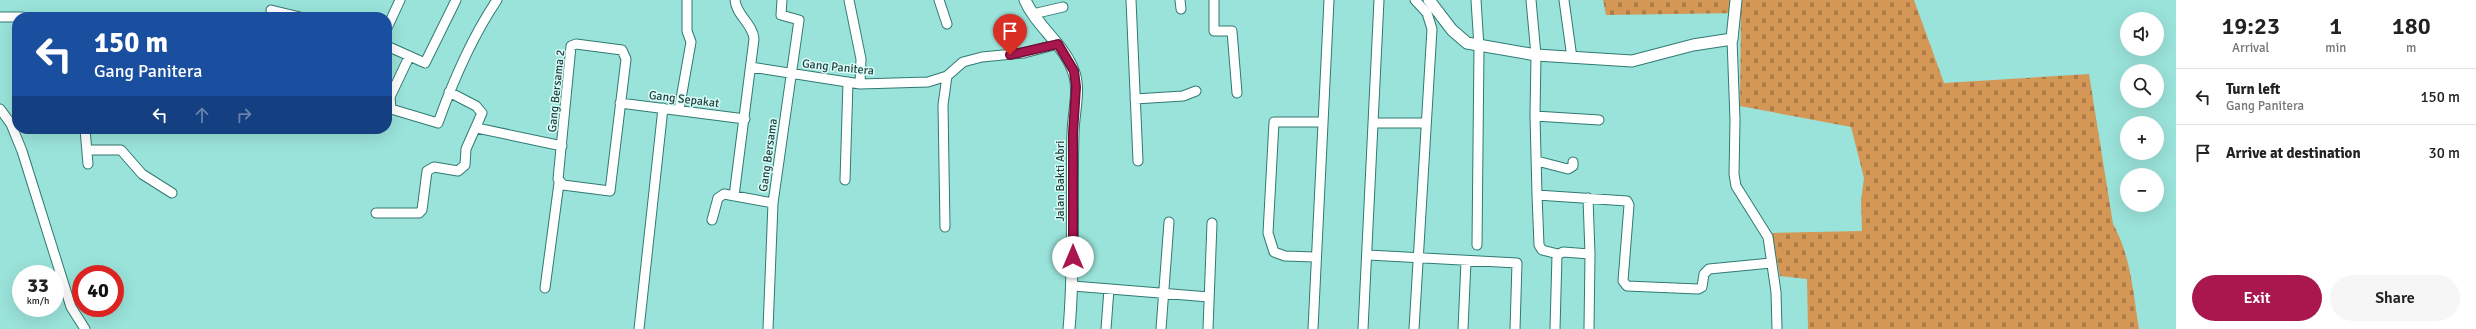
<!DOCTYPE html>
<html lang="en">
<head>
<meta charset="utf-8">
<style>
  :root { --surface:#fff; --page:#f6f6f6; --text:#222; --muted:#767676; --line:#e0e0e0; --accent:#a9174e }
  body { margin:0; font-family:Signika,sans-serif; background:var(--page); color:var(--text); height:100vh; display:flex; flex-direction:column; font-size:15px; white-space:nowrap }
  * { box-sizing:border-box; margin:0 }
  p { font-size:13px; color:var(--muted) }
  .icon { flex:none; width:22px; height:22px; fill:none; stroke:currentColor; stroke-width:2; stroke-linecap:round; stroke-linejoin:round }
  .map { position:relative; flex:1; overflow:hidden }
  .sheet { display:flex; flex-direction:column; background:var(--surface); width:300px }
  .sheet>* { flex:none }
  .banner { position:absolute; left:12px; top:12px; width:380px; height:122px; border-radius:16px; box-shadow:0 4px 16px #0002; background:#1a4fa0; color:#fff; overflow:hidden }
  .fabs { position:absolute; left:2120px; top:12px; display:grid; gap:8px }
  .fabs a { display:grid; place-items:center; width:44px; height:44px; border-radius:50%; background:var(--surface); box-shadow:0 4px 16px #0002; font-size:20px }
  .speed { position:absolute; left:12px; top:265px; display:flex; gap:8px; font-size:20px; font-weight:700; text-align:center }
  .speed>* { display:grid; place-content:center; width:52px; height:52px; border-radius:50%; background:var(--surface); box-shadow:0 4px 16px #0002; line-height:1 }
  .speed small { font-size:10px; font-weight:400 }
  .speed .limit { border:6px solid #d22; background:#fff; color:#111 }
  .pin { position:absolute; display:grid; place-items:center; width:34px; height:34px; color:#fff; margin:-41px -17px; border-radius:50% 50% 50% 0; rotate:-45deg; box-shadow:0 0 4px #0007 }
  .pin .icon { rotate:45deg }
  .me { position:absolute; width:44px; margin:-22px; rotate:0deg; stroke-linejoin:round; filter:drop-shadow(0 0 3px #0008) }
  .turn { display:flex; align-items:center; gap:14px; height:84px; padding:0 16px; font-size:18px }
  .turn .icon { width:52px; height:52px; stroke-width:2.5 }
  .turn b { display:block; font-size:28px; line-height:34px }
  .lanes { display:flex; align-items:center; height:38px; padding:0 16px; background:#0003; justify-content:center; gap:20px; direction:ltr }
  .lanes .off { opacity:.35 }
  .eta { display:flex; justify-content:space-evenly; align-items:center; height:68px; text-align:center }
  .eta b { font-size:24px; font-weight:600; line-height:28px }
  .button { display:flex; gap:8px; margin-top:auto; padding:8px 16px }
  .button a { flex:1; height:46px; border-radius:24px; background:var(--accent); color:#fff; font-size:16px; font-weight:600; line-height:46px; text-align:center }
  .button a+a { background:var(--page); color:var(--text) }
  ul { padding:0; list-style:none }
  li { display:flex; align-items:center; gap:12px; height:56px; padding:0 16px; border-top:1px solid var(--line) }
  li div { flex:1 }
  li b { display:block; font-size:15px }
  li em { font-style:normal }
  main { display:flex; flex:1; min-height:0 }
  .map>svg:first-child { display:block }
</style>
</head>
<body>
<main>
<div class="map">
<svg width="2176" height="329" viewBox="0 0 2176 329">
  <defs>
    <pattern id="cemetery-stones" width="16" height="16" patternUnits="userSpaceOnUse"><rect width="16" height="16" fill="#d49756"/><path d="M2 7V4a2 2 0 0 1 4 0v3zM10 15v-3a2 2 0 0 1 4 0v3z" fill="#ab7c48"/></pattern>
  </defs>
  <rect width="100%" height="100%" fill="#9ae3da"/>
  <!-- cemetery -->
  <path fill="url(#cemetery-stones)" d="M1603 0H1914L1944 83 2089 74 2113 224C2131 256 2133 293 2139 329H1808L1807 279 1780 276 1771 233 1862 231 1861 201 1864 178 1851 127 1740 106 1741 13 1606 15Z"/>
  <g fill="none" stroke-linecap="round" stroke-linejoin="round">
    <defs>
      <path id="minor" d="M849 0 861 59 860 84
        M939 0 947 24
        M1131 0 1138 161
        M1180 0 1181 9
        M1214 0V31H1232L1237 93
        M1476 0 1479 47 1477 245
        M1531 0 1536 55 1535 116 1537 195 1627 201 1629 205 1623 281 1627 286 1698 289 1702 287 1704 274 1709 269 1771 263
        M1564 0 1572 58
        M271 10 300 17
        M1033 14 1063 7
        M0 17H23
        M387 28 400 0
        M1732 39 1735 120 1734 174 1736 186 1768 237 1776 292 1777 329
        M576 44 622 50 626 59 610 191 563 185 558 179 571 46Z
        M387 46 425 63 456 0
        M409 57 390 97 391 109 438 123C453 81 472 37 497 0
        M751 67 860 84 928 82 947 76 963 62 982 57 1024 53 1058 44
        M1135 99 1183 96 1196 91
        M620 103 745 119
        M0 109 11 124 22 151 71 307 85 329
        M679 110 691 42 687 31V0
        M1535 116 1599 120
        M1373 123H1426
        M477 128 562 146
        M85 129 88 164
        M87 150H121L142 174 172 193
        M1537 161 1568 169 1573 166V162
        M845 180 848 82
        M1537 195 1539 245 1542 250 1558 254
        M734 196 754 39C753 24 736 15 735 0
        M1588 198 1590 254 1589 329
        M376 213H419L422 210 427 171 434 167 458 171 465 165 466 149 482 113 476 106 449 92
        M712 220 718 198 724 194 773 203
        M945 227 943 105 947 76
        M1368 255 1517 263 1515 329
        M1315 257 1285 256 1274 252 1268 233 1274 122H1322
        M1073 286 1209 297
        M545 288 559 183
        M639 329 663 108
        M768 329 773 203 799 20 781 15 782 0
        M1106 329 1109 289
        M1161 329 1169 222
        M1208 329 1212 223
        M1313 329 1329 0
        M1363 329 1379 0
        M1414 329 1432 29 1427 13 1415 0
        M1463 329 1466 261
        M1555 329 1557 255 1563 252 1590 254"/>
      <path id="tertiary" d="M1025 0C1036 26 1063 43 1073 70 1081 89 1073 114 1073 134 1071 199 1075 264 1069 329
        M1429 0 1452 30 1467 43 1536 55 1632 61 1693 45 1732 39 1736 0"/>
    </defs>
    <!-- minor casing -->
    <use href="#minor" stroke="#307a73" stroke-width="11"/>
    <!-- tertiary casing -->
    <use href="#tertiary" stroke="#307a73" stroke-width="13"/>
    <!-- minor -->
    <use href="#minor" stroke="#fff" stroke-width="9"/>
    <!-- tertiary -->
    <use href="#tertiary" stroke="#fff" stroke-width="11"/>
  </g>
  <g fill="none" stroke-linecap="round" stroke-linejoin="round">
    <defs>
      <path id="route" d="M1010 55 1058 44 1074 71 1076 87 1073 133V257"/>
    </defs>
    <!-- route casing -->
    <use href="#route" stroke="#6e0f33" stroke-width="10"/>
    <!-- route -->
    <use href="#route" stroke="#a9174e" stroke-width="7"/>
  </g>
  <g text-anchor="middle" stroke-width="3" stroke-linejoin="round" paint-order="stroke">
    <!-- street labels -->
    <g font-size="12" fill="#1f3d3a" stroke="#d9fcf7">
      <text transform="translate(838 67) rotate(6)" y="4">Gang Panitera</text>
      <text transform="translate(556 91) rotate(-84)" y="4">Gang Bersama 2</text>
      <text transform="translate(684 99) rotate(7)" y="4">Gang Sepakat</text>
      <text transform="translate(768 155) rotate(-82)" y="4">Gang Bersama</text>
      <text transform="translate(1060 181) rotate(-90)" y="4">Jalan Bakti Abri</text>
    </g>
  </g>
</svg>
<div class="fabs">
<a><svg class="icon" aria-label="sound" viewBox="0 0 24 24"><path d="M4 9h4l5-4v14l-5-4H4zM17 9q2 3 0 6"/></svg></a>
<a><svg class="icon" aria-label="search" viewBox="0 0 24 24"><circle cx="10" cy="10" r="6"/><path d="M15 15l6 6"/></svg></a>
<a>+</a>
<a>−</a>
</div>
<div class="speed"><div>33<small>km/h</small></div><div class="limit">40</div></div>
<div class="pin" style="left:1010px;top:55px;background:#d93025"><svg class="icon" aria-label="arrive" viewBox="0 0 24 24"><path d="M6 21V4h12l-3 4 3 4H6"/></svg></div>
<svg class="me" style="left:1073px;top:257px" viewBox="-20 -20 40 40"><circle r="19" fill="#fff"/><path d="M0-13L10 11 0 6-10 11z" fill="#a9174e"/></svg>
<div class="banner">
<div class="turn"><svg class="icon" aria-label="left" viewBox="0 0 24 24"><path d="M17 20v-9H6M10 6l-5 5 5 5"/></svg><div><b>150 m</b>Gang Panitera</div></div>
<div class="lanes"><svg class="icon" aria-label="left" viewBox="0 0 24 24"><path d="M17 20v-9H6M10 6l-5 5 5 5"/></svg><svg class="icon off" aria-label="ahead" viewBox="0 0 24 24"><path d="M12 20V5M6 11l6-6 6 6"/></svg><svg class="icon off" aria-label="right" viewBox="0 0 24 24"><path d="M7 20v-9h11M14 6l5 5-5 5"/></svg></div>
</div>
</div>
<section class="sheet">
<div class="eta">
<div><b>19:23</b><p>Arrival</p></div>
<div><b>1</b><p>min</p></div>
<div><b>180</b><p>m</p></div>
</div>
<ul>
<li><svg class="icon" aria-label="left" viewBox="0 0 24 24"><path d="M17 20v-9H6M10 6l-5 5 5 5"/></svg><div><b>Turn left</b><p>Gang Panitera</p></div><em>150 m</em></li>
<li><svg class="icon" aria-label="arrive" viewBox="0 0 24 24"><path d="M6 21V4h12l-3 4 3 4H6"/></svg><div><b>Arrive at destination</b></div><em>30 m</em></li>
</ul>
<div class="button"><a>Exit</a><a>Share</a></div>
</section>
</main>
</body>
</html>
